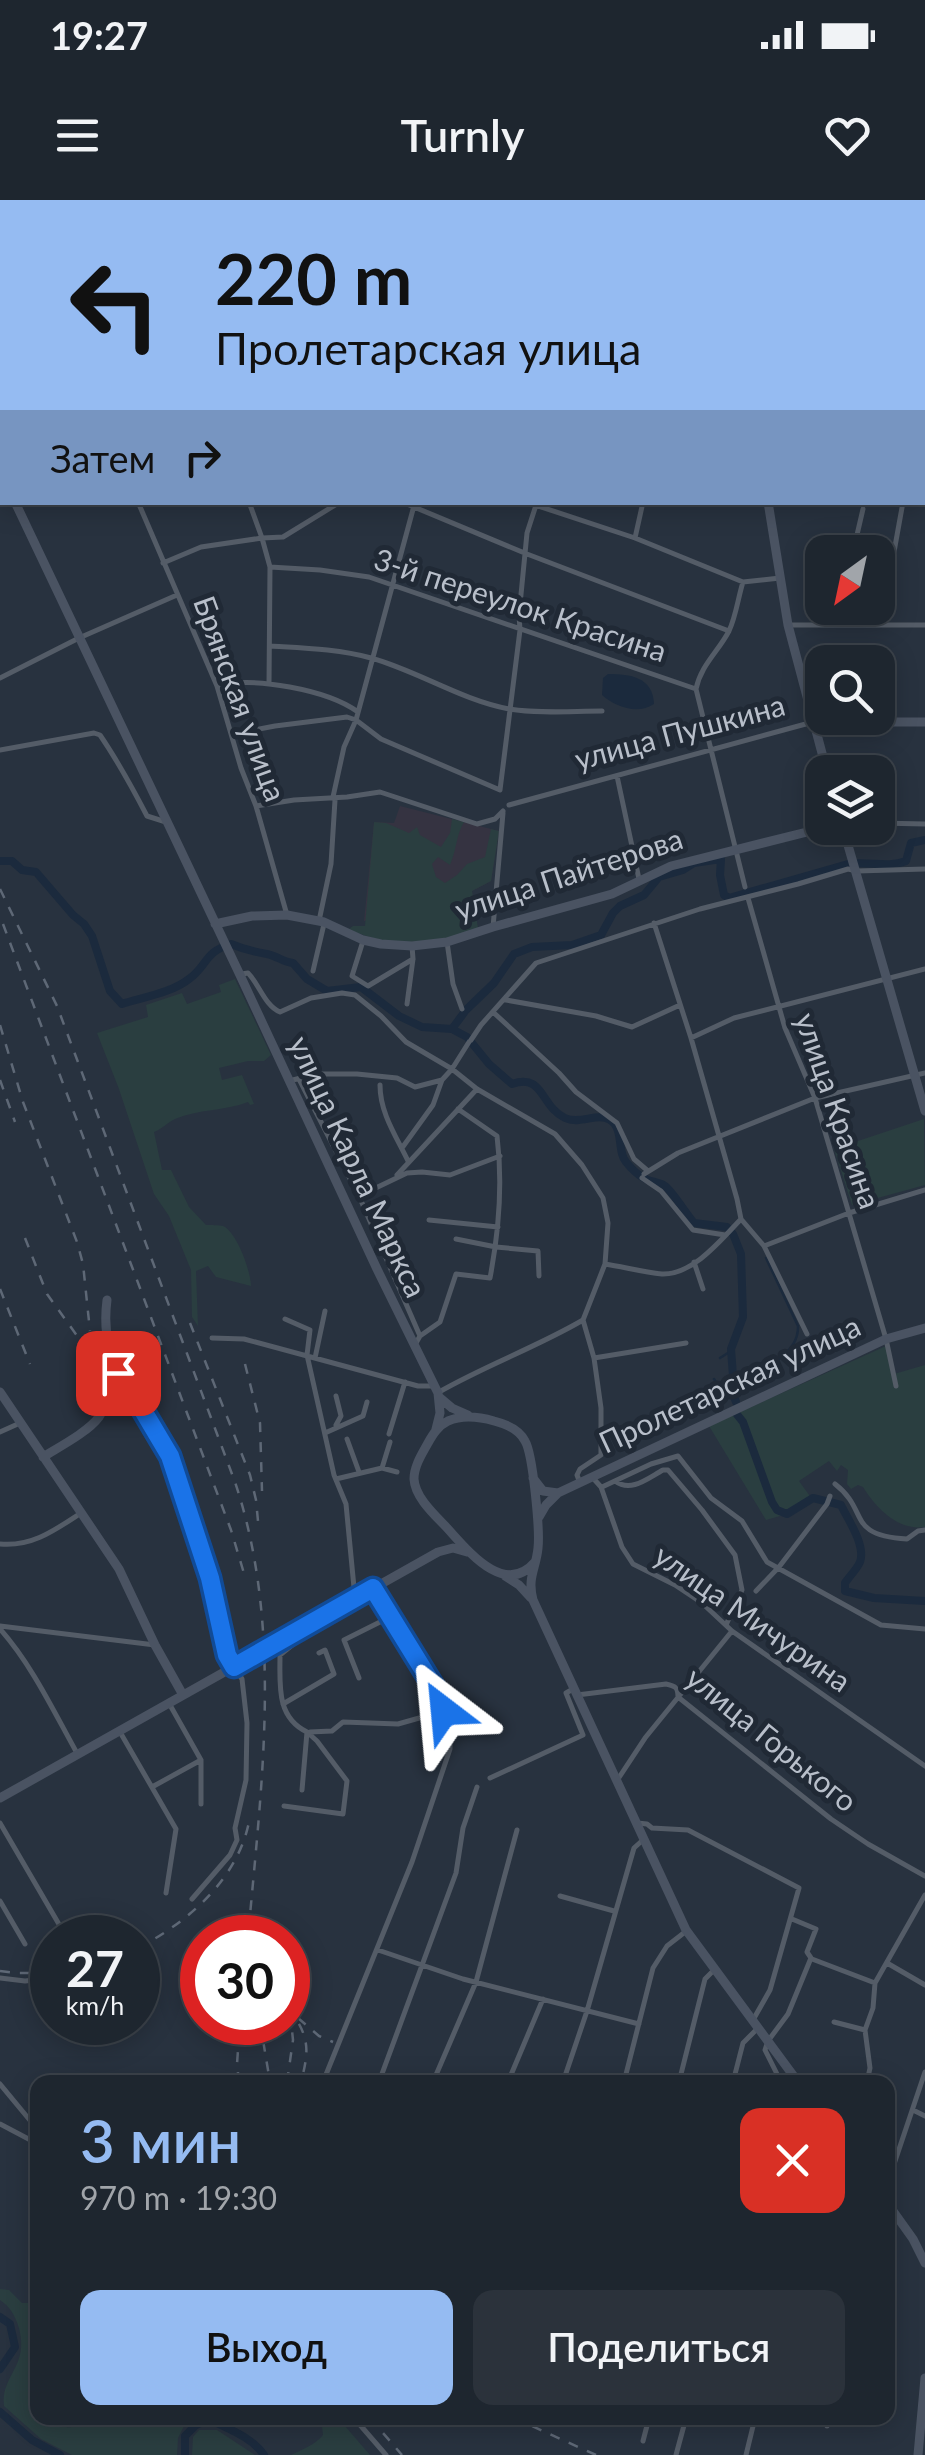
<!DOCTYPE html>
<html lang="ru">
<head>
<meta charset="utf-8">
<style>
  :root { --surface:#1e262f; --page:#2b323b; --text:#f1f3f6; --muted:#a1a5aa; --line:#3c434b; --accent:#95bbf2 }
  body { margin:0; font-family:Lato,sans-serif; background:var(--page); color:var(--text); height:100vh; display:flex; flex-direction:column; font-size:38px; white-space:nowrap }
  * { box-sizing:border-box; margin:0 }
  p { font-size:32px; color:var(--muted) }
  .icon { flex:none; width:55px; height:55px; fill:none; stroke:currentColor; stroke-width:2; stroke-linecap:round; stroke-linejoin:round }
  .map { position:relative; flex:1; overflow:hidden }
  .side { position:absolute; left:30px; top:1875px; width:865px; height:350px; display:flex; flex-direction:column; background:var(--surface); border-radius:20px; box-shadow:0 5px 25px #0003,0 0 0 2px var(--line) }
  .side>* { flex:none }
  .hud { position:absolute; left:0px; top:0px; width:925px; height:305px; box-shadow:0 5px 25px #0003,0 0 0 2px var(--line); background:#95bbf2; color:#111; overflow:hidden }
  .needle { width:65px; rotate:213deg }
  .tools { position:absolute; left:805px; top:335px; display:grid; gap:20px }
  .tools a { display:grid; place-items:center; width:90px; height:90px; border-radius:20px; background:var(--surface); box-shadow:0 5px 25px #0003,0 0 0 2px var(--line); font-size:50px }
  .speed { position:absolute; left:30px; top:1715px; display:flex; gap:20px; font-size:50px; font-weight:700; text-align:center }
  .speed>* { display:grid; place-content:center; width:130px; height:130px; border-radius:50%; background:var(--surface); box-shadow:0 5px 25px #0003,0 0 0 2px var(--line); line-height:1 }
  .speed small { font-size:25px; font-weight:400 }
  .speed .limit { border:15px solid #d22; background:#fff; color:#111 }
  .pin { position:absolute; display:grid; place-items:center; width:85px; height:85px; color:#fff; margin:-42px; border-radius:20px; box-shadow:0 5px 15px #0006 }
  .me { position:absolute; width:110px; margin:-55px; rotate:331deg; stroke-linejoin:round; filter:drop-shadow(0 0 8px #0008) }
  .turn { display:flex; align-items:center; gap:35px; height:210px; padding:0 50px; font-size:45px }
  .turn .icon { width:130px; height:130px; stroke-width:2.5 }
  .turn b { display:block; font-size:70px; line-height:85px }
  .then { display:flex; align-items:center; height:95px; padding:0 50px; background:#0003; gap:20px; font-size:38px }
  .round { display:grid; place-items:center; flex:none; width:105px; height:105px; border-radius:20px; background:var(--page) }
  .overview { display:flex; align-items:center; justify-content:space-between; height:170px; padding:0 50px }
  h1 { font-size:60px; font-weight:600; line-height:75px; color:var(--accent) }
  .primary-button { display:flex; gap:20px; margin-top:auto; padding:20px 50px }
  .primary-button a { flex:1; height:115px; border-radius:20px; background:var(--accent); color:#111; font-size:40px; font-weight:600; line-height:115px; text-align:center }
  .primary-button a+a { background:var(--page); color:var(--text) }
  .status { display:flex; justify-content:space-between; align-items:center; height:70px; padding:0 50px; background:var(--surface); direction:ltr }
  .status svg { height:28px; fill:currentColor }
  header { display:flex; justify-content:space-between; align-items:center; height:130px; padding:0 50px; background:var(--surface); font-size:45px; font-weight:600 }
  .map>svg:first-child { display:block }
</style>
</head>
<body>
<div class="status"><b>19:27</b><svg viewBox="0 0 49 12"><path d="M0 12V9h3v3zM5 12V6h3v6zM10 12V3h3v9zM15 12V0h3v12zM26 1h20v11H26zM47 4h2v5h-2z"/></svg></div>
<header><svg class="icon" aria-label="menu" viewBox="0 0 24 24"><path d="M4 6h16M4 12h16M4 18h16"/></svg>Turnly<svg class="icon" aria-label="heart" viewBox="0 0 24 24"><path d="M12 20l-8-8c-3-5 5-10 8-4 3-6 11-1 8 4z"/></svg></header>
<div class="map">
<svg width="925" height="2255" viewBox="0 0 925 2255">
  <rect width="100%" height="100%" fill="#28323f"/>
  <!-- medical -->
  <path fill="#353341" d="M400 606 499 631 491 681 472 691 474 710 364 721 374 622 394 623Z"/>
  <!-- green -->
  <path fill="#2a3e40" d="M452 619 464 622C456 635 457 649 450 665L438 657 432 664 436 677 445 683 457 675 467 664 485 657 491 629 499 631 491 681 472 691 478 728C440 747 387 748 349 729L353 726H365L374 622 386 623 409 633 417 627 420 635 441 647 450 633Z
    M235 779 271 855 264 861H248L219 868 222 880 242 875 254 904 250 905 248 902C225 911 198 909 175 919 167 923 162 929 154 932L162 970H171L189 1007 206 1025C210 1025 220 1025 223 1026 237 1032 251 1072 251 1086L216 1077 208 1066 196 1071 198 1126 192 1117 191 1070 169 1016 154 994 119 889 97 833 148 817 146 805 182 793 187 804 221 792 219 785Z
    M924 919 925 985 852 1005 834 949Z
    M886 1146 894 1174 925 1165V1327C898 1331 876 1308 863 1287L858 1285 851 1289 847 1284 848 1270 841 1265 837 1271 829 1261 799 1281 812 1299 787 1314 766 1320 709 1226Z
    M0 2089 9 2090 22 2103H31L37 2109V2120L28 2131V2140L38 2156 37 2187 30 2203 37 2211 38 2218C49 2218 51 2223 62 2226 72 2229 69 2226 79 2227 91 2227 94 2228 102 2218 116 2217 130 2219 145 2220 159 2220 173 2217 188 2218L178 2238 177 2255H72L41 2239 4 2206C0 2175 31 2166 18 2125 14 2114 10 2107 0 2100Z
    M309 2218H338L370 2255H291C302 2250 316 2244 323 2235L322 2226Z
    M199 2230H217L255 2255H192L193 2237Z"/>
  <!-- water -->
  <path fill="#1b2a3d" d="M608 474C630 474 653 477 654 504 638 515 615 507 602 495L603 478Z"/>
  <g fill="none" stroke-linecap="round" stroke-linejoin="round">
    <!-- stream -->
    <path stroke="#1b2a3d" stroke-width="2.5" d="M720 1158 731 1151
      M714 1179 718 1185 731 1187
      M731 1181C755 1171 799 1159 798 1126L766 1058"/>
    <!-- river -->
    <path stroke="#1b2a3d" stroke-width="8" d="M0 661H12L22 670 36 672 73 715 84 724 92 736 110 791 122 804C144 797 171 793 189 779 208 765 204 752 231 744 243 749 254 752 267 754 277 756 283 762 293 763L307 779 327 791 361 787 399 816 422 827 452 829 467 837 489 864 512 884C544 873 540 906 565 918 580 925 598 912 610 920 624 928 617 952 626 962 630 967 638 975 644 978 650 982 660 982 665 986 673 992 686 1014 694 1023L727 1027 733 1034 741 1054 743 1117 731 1149 733 1176 730 1186 736 1202
      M452 829 466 810 494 783 514 754 532 747 572 745 601 735 613 713 620 706 644 695 659 677 683 670 694 663 721 659 720 675 724 695 729 698 848 664C867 661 889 668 906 661L911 643 925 640
      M735 1212 743 1222 772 1302 777 1310 787 1314 813 1298 841 1305C848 1320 866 1345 860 1362 857 1369 849 1377 845 1383V1391L874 1398 925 1401
      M0 2117 10 2124 15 2147 0 2169
      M0 2212 32 2240 60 2255
      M185 2255V2236L196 2225 209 2219C228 2229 252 2237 264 2255"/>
    <!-- street -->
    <path stroke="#545c67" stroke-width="5" d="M393 0 421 2
      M769 0 782 2
      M823 0 824 2
      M67 2V0
      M117 2 118 0
      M168 2 169 0
      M228 2V0
      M288 2V0
      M341 2 342 0
      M349 2 353 0
      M427 2V0
      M486 2V0
      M543 2V0
      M894 2 896 0
      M922 77H925
      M922 173 925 159
      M922 265H925
      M0 286 2 290
      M138 302 217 486 241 568 256 606 287 715
      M249 302 262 338 270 367 269 484
      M402 302 527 354 729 431
      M526 302 635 338 743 382 780 378
      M635 338 643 302
      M853 352 863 309
      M163 363 201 347 262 338 283 337 340 302
      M270 367 320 370 369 377 696 489
      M878 374 889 379
      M743 382C738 398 736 416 729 431 718 452 701 465 696 489L745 687
      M881 424 903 302
      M788 425H925
      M271 446C304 448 339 449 371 458 418 471 461 500 509 509 540 514 572 511 602 511
      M0 478 79 438 177 395
      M217 486C253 476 328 490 358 512
      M233 534 275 526 347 517 356 520 381 539 500 590
      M0 550 94 533 100 535C117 560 133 589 147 616L166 622
      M617 576 639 679
      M500 590 520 430 519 415 527 333 537 302
      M509 605 813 522
      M256 606 294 600 347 597 380 592 477 624 495 619 503 611
      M878 623 925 624
      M748 698 785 828 815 898 886 1139 896 1186
      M319 721 331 664 335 600 333 597 344 547 356 520 415 302
      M654 723 691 838 737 999 741 1019 764 1046 807 1134
      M493 727 503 613
      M363 741 352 776 368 786 413 759
      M447 742 453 784 462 809
      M313 771 324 724
      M242 774 248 773C259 784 265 806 280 812L311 798 342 793 355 795 381 816 406 842 452 869 477 889 555 934 582 965 603 998 608 1023 605 1064 583 1120 594 1158 601 1208V1255L580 1269 577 1275 580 1283
      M506 800 596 816 632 827 680 805
      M407 804 413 759 412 746
      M493 812 559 873 576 892 617 923 634 959 648 971
      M691 838 734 818 925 769
      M471 840 481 825 536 763 700 709 798 684 848 669 857 671 925 669
      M299 879 359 996 420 1136
      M289 881 316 874H357L397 878 415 887 442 880 452 869 469 842
      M380 885C380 913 396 936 408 961
      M402 948 433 905 442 880
      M644 974 678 953 815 898 925 873
      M397 975 477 889
      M642 978 661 991 693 1030 725 1035
      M359 996 407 973 422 972 450 975 500 956
      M429 1020 498 1027
      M456 1039 496 1047 538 1051 539 1076
      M764 1046 849 1013 925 990
      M694 1062 703 1089
      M605 1064C624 1067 643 1072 662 1074 693 1075 721 1040 741 1019
      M285 1119 310 1130 307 1155 334 1275 346 1304 355 1398
      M212 1138 244 1139 418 1186H434
      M416 1143 420 1136 440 1122 456 1074 490 1078C499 1031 503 984 497 936L458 909
      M315 1158 325 1111
      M594 1158 686 1143
      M439 1192C486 1165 537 1147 583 1120
      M336 1225 341 1216 336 1196
      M0 1232 20 1223
      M325 1233 363 1216 367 1202
      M389 1234 405 1182
      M347 1239 359 1272
      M382 1268 397 1272
      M593 1278 601 1287 622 1347 633 1364 675 1385 702 1403 732 1431 925 1566
      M336 1279 382 1268 390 1242
      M615 1281C631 1293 648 1278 663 1270H668L702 1310 735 1355 742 1390 726 1425
      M835 1284C870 1311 845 1335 907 1339L918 1331 925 1330
      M602 1287 651 1264 678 1256 711 1298 742 1321 767 1362 881 1425 925 1429
      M0 1344C32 1347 55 1330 81 1313
      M756 1391 779 1367 827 1304 830 1296
      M0 1426 155 1445
      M0 1429C32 1465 54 1512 78 1555
      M293 1434 296 1442 280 1455C280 1485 276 1517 307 1532L302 1590
      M359 1478 344 1440 390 1417
      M577 1495 666 1484C675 1486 678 1487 678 1497L831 1619 868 1644 925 1676
      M283 1504 334 1474 325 1450 319 1453
      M170 1505 201 1560V1604
      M120 1532 176 1629 166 1693
      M310 1532 332 1531 343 1522 398 1524 444 1511
      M490 1578 583 1535 566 1493 573 1489
      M618 1579 645 1538 732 1431
      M152 1587 201 1560
      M284 1606 343 1614 347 1581 317 1541 307 1532
      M0 1623 67 1738
      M637 1623 647 1624 652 1628 688 1630 799 1688 770 1790 753 1820
      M560 1696 614 1711
      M192 1699 230 1655 237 1640 235 1628 246 1580 247 1523 242 1479 234 1467
      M0 1701 25 1744
      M378 1750 463 1779 639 1824
      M812 1759 875 1783
      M887 1763 925 1785
      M0 1778 25 1781 52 1778
      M834 1822 865 1830
      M323 1882 412 1662 450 1549V1537L442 1503 374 1389
      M379 1882 456 1673 463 1628 477 1587
      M433 1882 476 1782 517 1630
      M508 1882 543 1799
      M563 1882 587 1811 634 1648 644 1639
      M624 1882 653 1768 667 1746 685 1732
      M679 1882 705 1779 714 1770
      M733 1882 743 1843 758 1828
      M781 1882 765 1850 768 1841 788 1814 811 1758 807 1752 816 1729 792 1719
      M867 1882 870 1868 865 1830 873 1808 875 1783 925 1695
      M0 1884 38 1930
      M913 1910 925 1916
      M0 1924 38 1944
      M888 1982 925 1872
      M354 2218 386 2255
      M827 2226V2218
      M643 2241 649 2218
      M676 2255 686 2218
      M746 2255 755 2218"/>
    <!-- secondary -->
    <path stroke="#4a5362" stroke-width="9" d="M698 0V2
      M0 167H2
      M0 274 2 279
      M15 302 240 775 377 1069 438 1193 440 1213 436 1229
      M768 302 788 425 827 572
      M813 522H925
      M843 628 925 911
      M215 724 252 716 287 715 324 722 363 740 381 744 412 746 447 742 493 727 612 694 671 666 823 628
      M107 1100C103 1130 109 1173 132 1192L170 1257 209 1378 227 1455 234 1467
      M0 1192 119 1369 155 1445 183 1495
      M439 1197 452 1208 468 1215
      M43 1257C59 1247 88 1232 99 1217 108 1203 103 1190 123 1186
      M533 1278 543 1291 558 1293
      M539 1317 546 1305 558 1293 886 1139 925 1128
      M535 1362C505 1397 469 1352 448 1329 436 1316 415 1298 414 1279 414 1266 422 1254 428 1243 433 1234 438 1226 448 1221 462 1215 480 1217 494 1221 506 1224 519 1229 525 1241 533 1254 540 1331 538 1348 536 1369 527 1377 533 1400L686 1730 798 1882
      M505 1376 519 1385 531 1398
      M0 1598 438 1352 453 1348 467 1352
      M888 2004 913 2039 925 2063
      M918 2255 925 2178"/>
    <!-- rail -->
    <path stroke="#5e6876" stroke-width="2.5" stroke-dasharray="10 10" stroke-linecap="butt" d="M0 689 57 806 235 1282C284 1429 261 1586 248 1738
      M3 724 231 1330 246 1380
      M0 825 23 902 77 1042 83 1064 90 1131
      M0 880 15 922
      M25 1038 47 1094 88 1151 97 1184
      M0 1089 30 1164
      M190 1123 250 1275 256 1300 258 1321
      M245 1164 260 1223 262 1291
      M138 1748C188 1722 237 1680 249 1622
      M0 1771 16 1773H52
      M288 1807C309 1836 310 1848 301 1882
      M298 1818 319 1836 333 1842
      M260 1822 270 1882
      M239 1882 237 1864 240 1822
      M287 1882 293 1840 291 1821
      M370 2218 402 2255
      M514 2218 596 2255"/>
  </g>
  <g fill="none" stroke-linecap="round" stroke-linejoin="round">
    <defs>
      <path id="route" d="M118 1173 123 1186 132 1192 170 1256 210 1378 227 1455 234 1467 373 1388 437 1492 444 1511"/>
    </defs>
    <!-- route casing -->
    <use href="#route" stroke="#114b97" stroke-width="25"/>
    <!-- route -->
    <use href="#route" stroke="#1a73e8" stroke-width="18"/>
  </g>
  <g text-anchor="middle" stroke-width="10" stroke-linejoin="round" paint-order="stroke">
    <!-- street labels -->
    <g font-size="30" fill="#b8bfca" stroke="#202935">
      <text transform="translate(520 406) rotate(18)" y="10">3-й переулок Красина</text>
      <text transform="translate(239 499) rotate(70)" y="10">Брянская улица</text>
      <text transform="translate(680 533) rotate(-15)" y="10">улица Пушкина</text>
      <text transform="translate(569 675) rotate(-18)" y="10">улица Пайтерова</text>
      <text transform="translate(837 911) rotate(71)" y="10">улица Красина</text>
      <text transform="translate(357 967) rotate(65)" y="10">улица Карла Маркса</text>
      <text transform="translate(730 1185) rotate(-25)" y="10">Пролетарская улица</text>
      <text transform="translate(752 1419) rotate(35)" y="10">улица Мичурина</text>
      <text transform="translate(771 1540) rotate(39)" y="10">улица Горького</text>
    </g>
  </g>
</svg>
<div class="tools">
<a><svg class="needle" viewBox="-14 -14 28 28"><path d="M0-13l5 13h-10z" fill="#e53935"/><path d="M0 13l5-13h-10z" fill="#a1a5aa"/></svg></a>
<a><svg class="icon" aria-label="search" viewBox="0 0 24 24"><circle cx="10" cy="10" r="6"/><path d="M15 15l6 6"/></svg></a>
<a><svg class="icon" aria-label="layers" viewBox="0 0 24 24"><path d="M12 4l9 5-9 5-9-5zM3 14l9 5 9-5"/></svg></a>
</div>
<div class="speed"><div>27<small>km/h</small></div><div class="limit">30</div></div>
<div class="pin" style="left:118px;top:1173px;background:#d93025"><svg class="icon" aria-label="arrive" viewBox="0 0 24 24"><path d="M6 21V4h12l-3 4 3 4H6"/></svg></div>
<svg class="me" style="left:444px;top:1511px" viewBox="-20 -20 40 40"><path d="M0-17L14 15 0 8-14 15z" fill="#1a73e8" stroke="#fff" stroke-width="4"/></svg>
<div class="hud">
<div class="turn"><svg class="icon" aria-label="left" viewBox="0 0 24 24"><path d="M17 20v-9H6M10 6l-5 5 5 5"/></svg><div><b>220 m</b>Пролетарская улица</div></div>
<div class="then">Затем<svg class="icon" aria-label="right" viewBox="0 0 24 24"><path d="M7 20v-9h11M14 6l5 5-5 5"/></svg></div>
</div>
<section class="side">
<div class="overview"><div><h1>3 мин</h1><p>970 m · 19:30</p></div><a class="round" style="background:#d93025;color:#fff"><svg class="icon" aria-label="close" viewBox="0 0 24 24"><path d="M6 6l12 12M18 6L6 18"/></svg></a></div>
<div class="primary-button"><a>Выход</a><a>Поделиться</a></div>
</section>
</div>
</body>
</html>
